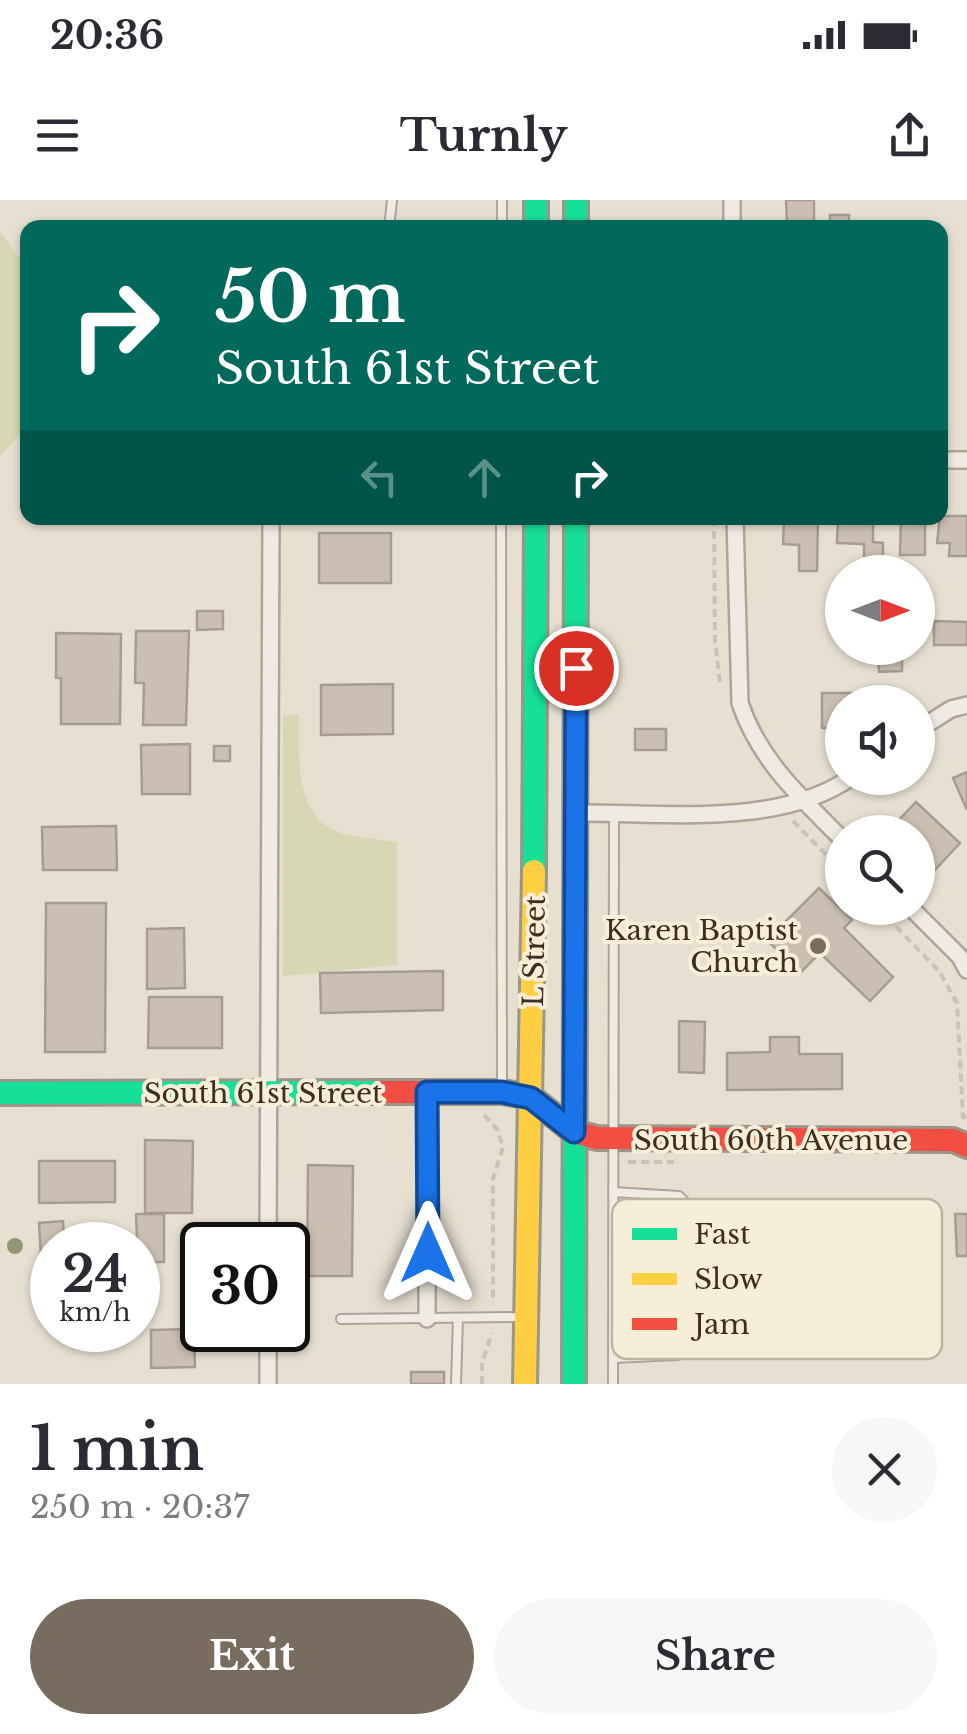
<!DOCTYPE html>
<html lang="en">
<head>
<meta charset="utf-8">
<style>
  :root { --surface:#fff; --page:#f7f7f7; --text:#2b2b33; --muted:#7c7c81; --accent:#786c5e }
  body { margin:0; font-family:"Libre Baskerville",serif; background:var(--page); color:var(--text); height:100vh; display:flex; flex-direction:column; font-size:38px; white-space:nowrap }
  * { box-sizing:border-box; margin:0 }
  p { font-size:32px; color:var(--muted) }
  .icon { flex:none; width:55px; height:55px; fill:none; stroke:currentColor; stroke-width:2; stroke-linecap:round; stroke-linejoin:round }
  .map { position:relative; height:1184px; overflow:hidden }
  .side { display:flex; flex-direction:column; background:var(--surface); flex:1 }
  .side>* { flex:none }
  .top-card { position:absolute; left:20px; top:20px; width:928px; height:305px; border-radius:20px; box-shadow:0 2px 8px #0004; background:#00695c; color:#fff; overflow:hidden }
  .needle { width:65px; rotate:90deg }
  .buttons { position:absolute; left:825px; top:355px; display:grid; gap:20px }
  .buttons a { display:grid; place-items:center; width:110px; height:110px; border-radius:50%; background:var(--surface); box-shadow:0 2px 8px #0004; font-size:50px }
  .speed { position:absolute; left:30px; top:1022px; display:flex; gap:20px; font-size:50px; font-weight:700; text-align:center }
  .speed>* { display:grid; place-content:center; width:130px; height:130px; border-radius:50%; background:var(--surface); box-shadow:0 2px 8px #0004; line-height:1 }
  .speed small { font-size:25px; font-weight:400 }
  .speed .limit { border:5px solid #111; border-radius:15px; background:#fff; color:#111 }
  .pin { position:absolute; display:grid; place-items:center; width:85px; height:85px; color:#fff; margin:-42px; border:5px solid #fff; border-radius:50%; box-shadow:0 2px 10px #0007 }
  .me { position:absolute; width:110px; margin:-55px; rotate:0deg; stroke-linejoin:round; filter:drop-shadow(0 0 8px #0008) }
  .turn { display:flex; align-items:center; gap:35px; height:210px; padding:0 30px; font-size:45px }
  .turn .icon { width:130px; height:130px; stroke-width:2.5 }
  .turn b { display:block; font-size:70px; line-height:85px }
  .lanes { display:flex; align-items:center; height:95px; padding:0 30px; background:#0003; justify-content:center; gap:50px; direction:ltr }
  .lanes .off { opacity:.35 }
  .round { display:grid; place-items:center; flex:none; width:105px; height:105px; border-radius:52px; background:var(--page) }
  .headline { display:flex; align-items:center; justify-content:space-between; height:170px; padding:0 30px }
  h1 { font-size:60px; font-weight:800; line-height:75px }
  .action { display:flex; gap:20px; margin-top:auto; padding:20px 30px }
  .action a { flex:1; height:115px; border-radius:60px; background:var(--accent); color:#fff; font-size:40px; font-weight:800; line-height:115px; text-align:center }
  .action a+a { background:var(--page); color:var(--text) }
  .status { display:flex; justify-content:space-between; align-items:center; height:70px; padding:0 50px; background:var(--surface); direction:ltr }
  .status svg { height:28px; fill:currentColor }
  header { display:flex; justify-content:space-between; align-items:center; height:130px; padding:0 30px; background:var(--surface); font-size:45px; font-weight:800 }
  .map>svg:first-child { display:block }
</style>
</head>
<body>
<div class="status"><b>20:36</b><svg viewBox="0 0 49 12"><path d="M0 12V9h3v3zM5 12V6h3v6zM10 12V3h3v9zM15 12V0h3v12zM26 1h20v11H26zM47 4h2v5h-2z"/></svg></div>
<header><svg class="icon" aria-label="menu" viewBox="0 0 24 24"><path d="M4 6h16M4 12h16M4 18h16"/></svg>Turnly<svg class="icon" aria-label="share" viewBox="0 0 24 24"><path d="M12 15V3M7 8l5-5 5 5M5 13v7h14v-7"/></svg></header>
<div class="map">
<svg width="967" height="1184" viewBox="0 0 967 1184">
  <rect width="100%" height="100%" fill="#e7e0d1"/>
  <!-- green -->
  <path fill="#d6d7b3" d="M0 32 27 68 28 224 0 257Z
    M299 514C300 555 292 617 341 633 359 638 379 639 397 642V765L283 776V516Z"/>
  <!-- building -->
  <path fill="#cbbfb2" stroke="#a89c90" stroke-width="2.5" d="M786 0H814V23H787Z
    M830 15H849V28H830Z
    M940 316H967V356H949L950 343H937Z
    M802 318H818L817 371H799V345L783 344 784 319Z
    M838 318H873V342L883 343V360H864V344L837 343Z
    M901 318H925V355H900Z
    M319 333H391V383H319Z
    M197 411H223V429L197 430Z
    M934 421 967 422V445H934Z
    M136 431H189L186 525H143L144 483H135Z
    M56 433 121 434 120 524H61V478H56Z
    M878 448H902V471L879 472Z
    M393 484V534L321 535V485Z
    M822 493H859V502H842V528H822Z
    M635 529H666V550H635Z
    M190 544V594H142L141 545Z
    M214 546H230V561H214Z
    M967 572V610L953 578Z
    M916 602 960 643 934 671 918 655V648L922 643 918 639V632H911L898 621Z
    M116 626 117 670H43L42 627Z
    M819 688 852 720 844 728 893 777 870 801 820 753 800 773 767 740Z
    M46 703H106L105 852H45Z
    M184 728 185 788 147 789V729Z
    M443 771V810L321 813 320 773Z
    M149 797H222V848H148Z
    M679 821 705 822 704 873 679 872Z
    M770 837H799V854H842V889L727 890V853L770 852Z
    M145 940 193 941 192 1013H145Z
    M39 961H115V1002L39 1003Z
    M308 965 353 966 352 1076H307Z
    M136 1014H164V1062H138Z
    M955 1014H967V1056H957Z
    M63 1021 64 1037H69L70 1045H52V1056L41 1057 39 1023Z
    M184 1054H202V1100H184Z
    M138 1082H156V1106H138Z
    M194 1129 195 1167 151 1168V1130Z
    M411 1172H444V1184H411Z"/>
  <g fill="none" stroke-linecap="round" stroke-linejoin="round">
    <defs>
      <path id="lane" d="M389 28 392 0
        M502 28V0
        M501 318 502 887
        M613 992 679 996 691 1008 690 1143 678 1155 613 1158
        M341 1119 521 1117
        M456 1184 458 1118
        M613 1184 614 614"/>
      <path id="street" d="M732 0V28
        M940 260H967
        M735 318 740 503C759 560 801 598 842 639
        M918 530 951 509 967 505
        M576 613C661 612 778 628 850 578
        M911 708 960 757 967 770
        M427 892V1119
        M268 1045 271 318
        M268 1184V1130"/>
      <path id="fast" d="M536 0V28
        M576 0V28
        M534 671 536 318
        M0 893 381 892
        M574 1184 576 318"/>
      <path id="slow" d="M525 1184 534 671"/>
      <path id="jam" d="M381 892H502L531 897 574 932 597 938 953 940 967 946"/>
    </defs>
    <!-- lane casing -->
    <use href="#lane" stroke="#ada599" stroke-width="12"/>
    <!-- street casing -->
    <use href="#street" stroke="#ada599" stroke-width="20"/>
    <!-- fast casing -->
    <use href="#fast" stroke="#9c958a" stroke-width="28"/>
    <!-- slow casing -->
    <use href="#slow" stroke="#9c958a" stroke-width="28"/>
    <!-- jam casing -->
    <use href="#jam" stroke="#9c958a" stroke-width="28"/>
    <!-- path -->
    <path stroke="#c8c2b9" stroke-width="4" stroke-dasharray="8 5" stroke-linecap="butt" d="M714 318 715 440 720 483
      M793 621 842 671
      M878 708 939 771 957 803 963 917H967
      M484 915 497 929 503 947 493 979V1103
      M628 962H674
      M482 1184V1163L492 1133"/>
    <!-- lane -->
    <use href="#lane" stroke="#efebe3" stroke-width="8"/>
    <!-- street -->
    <use href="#street" stroke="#efebe3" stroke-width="15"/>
    <!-- fast -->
    <use href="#fast" stroke="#16e098" stroke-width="22"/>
    <!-- slow -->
    <use href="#slow" stroke="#ffcf43" stroke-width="22"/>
    <!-- jam -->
    <use href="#jam" stroke="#f24e42" stroke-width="22"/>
  </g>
  <!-- trees -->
  <circle fill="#929673" cx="15" cy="1046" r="8"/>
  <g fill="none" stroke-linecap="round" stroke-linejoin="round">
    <defs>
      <path id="route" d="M428 1053 427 892H502L531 898 574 932 576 468"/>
    </defs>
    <!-- route casing -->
    <use href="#route" stroke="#114b97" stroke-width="25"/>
    <!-- route -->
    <use href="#route" stroke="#1a73e8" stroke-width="18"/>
  </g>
  <!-- markers -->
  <circle fill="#786c5e" stroke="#f7eed8" stroke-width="4" cx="818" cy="746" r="10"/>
  <g text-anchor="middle" stroke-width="8" stroke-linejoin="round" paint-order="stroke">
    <!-- poi labels -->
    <g font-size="28" fill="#3d2e20" stroke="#f7eed8" text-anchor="end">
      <text x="798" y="740">Karen Baptist<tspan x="798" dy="32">Church</tspan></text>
    </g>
    <!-- street labels -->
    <g font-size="28" fill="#3d2e20" stroke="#f7eed8">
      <text transform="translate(534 751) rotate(-89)" y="10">L Street</text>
      <text x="263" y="903">South 61st Street</text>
      <text x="771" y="950">South 60th Avenue</text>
    </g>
  </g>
  <!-- legend -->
  <rect x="612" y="999" width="330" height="160" rx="15" fill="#f7eed8" stroke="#bfb4a1" stroke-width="2.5"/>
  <rect x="632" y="1028" width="45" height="12" fill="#16e098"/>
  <rect x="632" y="1073" width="45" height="12" fill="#ffcf43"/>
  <rect x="632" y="1118" width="45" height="12" fill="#f24e42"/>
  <g font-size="28" fill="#3d2e20">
    <text x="694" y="1044">Fast</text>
    <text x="694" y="1089">Slow</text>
    <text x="694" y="1134">Jam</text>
  </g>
</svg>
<div class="buttons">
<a><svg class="needle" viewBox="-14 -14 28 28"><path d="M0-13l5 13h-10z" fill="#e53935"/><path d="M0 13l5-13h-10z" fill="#7c7c81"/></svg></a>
<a><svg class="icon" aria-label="sound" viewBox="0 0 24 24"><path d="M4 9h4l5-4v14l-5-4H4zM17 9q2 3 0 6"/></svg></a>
<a><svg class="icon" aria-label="search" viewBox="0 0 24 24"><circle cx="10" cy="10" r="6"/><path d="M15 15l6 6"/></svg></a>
</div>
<div class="speed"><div>24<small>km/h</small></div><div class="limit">30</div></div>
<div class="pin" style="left:576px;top:468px;background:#d93025"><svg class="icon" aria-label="arrive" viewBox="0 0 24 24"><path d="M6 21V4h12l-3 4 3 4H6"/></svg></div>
<svg class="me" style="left:428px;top:1053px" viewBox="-20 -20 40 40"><path d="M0-17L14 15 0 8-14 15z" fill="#1a73e8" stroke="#fff" stroke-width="4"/></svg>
<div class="top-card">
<div class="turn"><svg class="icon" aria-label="right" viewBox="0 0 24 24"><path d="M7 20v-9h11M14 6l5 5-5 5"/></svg><div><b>50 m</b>South 61st Street</div></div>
<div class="lanes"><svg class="icon off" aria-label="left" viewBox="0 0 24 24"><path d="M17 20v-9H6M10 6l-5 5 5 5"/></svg><svg class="icon off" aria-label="ahead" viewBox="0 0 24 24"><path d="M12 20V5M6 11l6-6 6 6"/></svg><svg class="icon" aria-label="right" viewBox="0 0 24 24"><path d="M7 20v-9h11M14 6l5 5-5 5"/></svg></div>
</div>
</div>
<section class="side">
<div class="headline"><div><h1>1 min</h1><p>250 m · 20:37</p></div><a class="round"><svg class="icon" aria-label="close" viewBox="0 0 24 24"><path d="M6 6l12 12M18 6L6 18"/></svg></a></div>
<div class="action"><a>Exit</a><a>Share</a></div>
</section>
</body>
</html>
